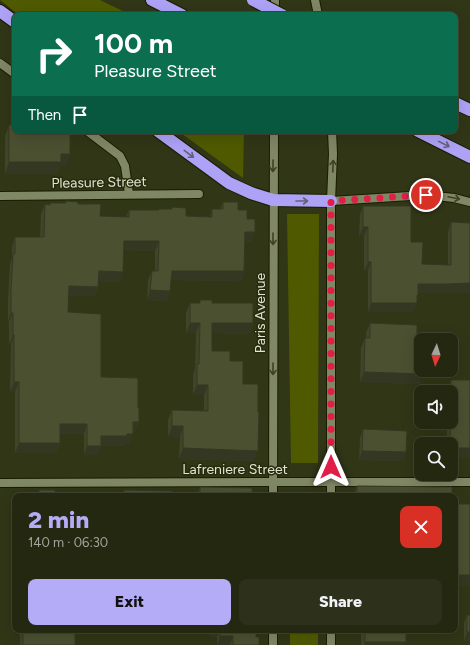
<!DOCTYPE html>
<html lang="en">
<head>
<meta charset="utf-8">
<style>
  :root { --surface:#252811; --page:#2d301a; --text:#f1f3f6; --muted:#a3a69f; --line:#424431; --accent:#b5acf8 }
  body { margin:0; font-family:Figtree,sans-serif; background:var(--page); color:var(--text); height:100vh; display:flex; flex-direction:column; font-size:15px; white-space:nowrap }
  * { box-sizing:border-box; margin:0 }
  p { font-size:13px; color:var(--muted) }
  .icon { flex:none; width:22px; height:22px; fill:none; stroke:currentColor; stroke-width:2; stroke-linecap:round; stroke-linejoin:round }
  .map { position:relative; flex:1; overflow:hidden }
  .panel { position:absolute; left:12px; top:493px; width:446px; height:140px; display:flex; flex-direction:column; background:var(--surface); border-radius:8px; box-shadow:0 4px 16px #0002,0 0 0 1px var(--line) }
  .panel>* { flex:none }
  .hud { position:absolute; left:12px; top:12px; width:446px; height:122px; border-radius:8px; box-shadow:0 4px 16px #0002,0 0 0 1px var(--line); background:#0b6e4f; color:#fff; overflow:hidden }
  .needle { width:26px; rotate:184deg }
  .buttons { position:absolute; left:414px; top:333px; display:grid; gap:8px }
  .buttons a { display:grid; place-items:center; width:44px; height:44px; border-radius:8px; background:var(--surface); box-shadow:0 4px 16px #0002,0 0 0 1px var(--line); font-size:20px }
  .pin { position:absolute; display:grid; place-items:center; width:34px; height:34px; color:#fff; margin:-17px; border:2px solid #fff; border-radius:50%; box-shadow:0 1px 4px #0007 }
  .me { position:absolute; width:44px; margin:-22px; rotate:0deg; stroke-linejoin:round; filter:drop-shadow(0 0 3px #0008) }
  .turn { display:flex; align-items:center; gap:14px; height:84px; padding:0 16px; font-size:18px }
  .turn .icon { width:52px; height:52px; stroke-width:2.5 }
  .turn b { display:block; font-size:28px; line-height:34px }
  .then { display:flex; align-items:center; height:38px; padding:0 16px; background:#0003; gap:8px; font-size:15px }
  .round { display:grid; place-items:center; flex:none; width:42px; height:42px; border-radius:8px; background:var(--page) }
  .overview { display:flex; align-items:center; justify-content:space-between; height:68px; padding:0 16px }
  h1 { font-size:24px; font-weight:800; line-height:30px; color:var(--accent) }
  .cta { display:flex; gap:8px; margin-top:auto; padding:8px 16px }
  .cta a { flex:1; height:46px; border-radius:8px; background:var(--accent); color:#111; font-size:16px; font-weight:800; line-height:46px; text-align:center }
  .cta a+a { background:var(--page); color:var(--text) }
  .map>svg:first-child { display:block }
</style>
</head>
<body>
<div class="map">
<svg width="470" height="645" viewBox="0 0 470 645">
  <rect width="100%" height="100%" fill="#313617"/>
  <!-- green -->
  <path fill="#4f5a00" d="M0 0H100L131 15H19Z
    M178 131H244L243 178Z
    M287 214H319L318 463H291Z
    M290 630H318V645H290Z"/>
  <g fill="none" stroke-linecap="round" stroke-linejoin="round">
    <defs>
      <path id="minor" d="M0 63 15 74
        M87 131 120 156 125 166 129 194
        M0 196 199 194
        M331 201 426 195 454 198 470 202
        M0 483 273 482H470"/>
      <path id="tertiary" d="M315 0 318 15
        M275 15V0
        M273 496 274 131
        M331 496V201L333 154 332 131
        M273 630V645
        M331 645V630"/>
      <path id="motorway" d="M152 0 182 15
        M0 11 15 22
        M455 103 470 110
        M158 131 229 183 251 193 273 200 331 201
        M418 131 470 157"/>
    </defs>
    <!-- minor casing -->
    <use href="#minor" stroke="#191d00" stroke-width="10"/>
    <!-- tertiary casing -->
    <use href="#tertiary" stroke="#191d00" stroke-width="10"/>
    <!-- motorway casing -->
    <use href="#motorway" stroke="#191d00" stroke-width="14"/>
    <!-- minor -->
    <use href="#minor" stroke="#808765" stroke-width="8"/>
    <!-- tertiary -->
    <use href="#tertiary" stroke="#808765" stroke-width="8"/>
    <!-- motorway -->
    <use href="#motorway" stroke="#ada2f6" stroke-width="12"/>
    <defs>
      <path id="motorway-bridge" d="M253 0 282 15"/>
    </defs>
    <!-- motorway-bridge casing -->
    <use href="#motorway-bridge" stroke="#191d00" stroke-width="14" stroke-linecap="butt"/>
    <!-- motorway-bridge -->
    <use href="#motorway-bridge" stroke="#ada2f6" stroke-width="12"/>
  </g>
  <!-- wall -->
  <path fill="#404529" d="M9 125 66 166H60L57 174H5V136Z
    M66 201 78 204 100 216 126 217 129 210H159L172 209V207L186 216 210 217 212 209H220L223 202 238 210 247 219 255 232 251 242H245L244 271 241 281 171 280 170 291 167 301 147 300 148 280 152 271H155V251L124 250 120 282 98 281V287L95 296H68V312L101 377 138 408 139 422 135 432H133L130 444H124L123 446H101L97 455H84V434H60V443L56 453H15V392H10L11 345H9V322H8V300L10 264 12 258V247L15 237H40L41 214 45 204 50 205V203H65Z
    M363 206 411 242 422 264 448 265V232L451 222 470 223 445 293H418L413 312H368V271H364V236H359L360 215Z
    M200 300 212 303 253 323 249 334 212 333V351L230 361 243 384 254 461 179 459 180 437H168V420L172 410 204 411V395H193V375L195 368 196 333H186V313L190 303H199Z
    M370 323 417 336 421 370H425L424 373H423L419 384 360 382 361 348 365 338H366V333Z
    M451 380H470V458H451V444H447V422H451V392H448V390Z
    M363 429 406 452 403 461 359 460 360 438Z
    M357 486 452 496H353Z
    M200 487 252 496H197Z
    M467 615H470V641H464V623Z
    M20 630H75V645H20Z
    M210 630H256V637L259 645H217V637L210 636Z
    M359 630H427V631H406V642L404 645H361V632H359Z"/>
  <!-- shaded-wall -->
  <path fill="#343822" d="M61 154H70L66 166H60L57 174H5L9 162Z
    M363 227H368L364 236H359Z
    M245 232H255L251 242H241Z
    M124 241H159L155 251 121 250Z
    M368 262H371L368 271H364Z
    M99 271 123 272 120 282 95 281Z
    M172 271H244L241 281 168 280Z
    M470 283V293H415L418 284Z
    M69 286 98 287 95 296H65Z
    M150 290 170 291 167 301 147 300Z
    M418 295 415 303H417L413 312H368L371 303Z
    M11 313H13L9 322H8Z
    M190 323H200L196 333H186Z
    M212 323H253L249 334 209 333Z
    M13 335H14L11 345H9Z
    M364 372 423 374 419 384 360 382Z
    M14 382H19L15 392H10Z
    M197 385H208L204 395H193Z
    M133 422H139L135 432H130Z
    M60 424H87L84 434H56Z
    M172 426H183L180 437H168Z
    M127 434H133L130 444H124L123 446H101L97 455H84L87 446 101 436Z
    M19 443H60L56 453H15Z
    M183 448 258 451 254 461 179 459Z
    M451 448H470V458H451Z
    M362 451 406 452 403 461 359 460Z
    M455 575H470V586H455Z
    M212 630H220L217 637 210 636Z
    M403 630H427V631H402Z
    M467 632H470V641H464Z
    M220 636H233L230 645H217Z
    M365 642H406L404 645H364Z"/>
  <!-- building -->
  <path fill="#4a5030" stroke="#343822" d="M9 125H15V131H70V154H61V162H9Z
    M66 201 78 202V204H101L100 216 129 217V210H159V209H172V207L186 208V216L212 217V209H223V202H238V210H247V219H255V232H245L244 271H172L170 291 150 290 152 271H158L159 241H124L123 272 99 271 98 287 69 286 68 312 101 314V377L138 378V408H139V422H133V434H127V436H101V446H87V424H60V443H19V382H14V335H13V313H11V290L13 254H15V237H44L45 204 50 205V203H66Z
    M363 206H411V242H423L422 264 451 265V222L470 223V283L448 284H418V295H417V303H371V262H368V227H363Z
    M200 300H212V303H253V323H212V351H230V361H243V384H258V412H259L258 451 183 448V426H172V410L208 411V385H197V364H199L200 323H190V303H200Z
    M370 323 417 325V336H433V340H421V370H423V374L364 372 365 338H370Z
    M451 380H470V448H451V444H450Z
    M363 429 407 431 406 452 362 451Z
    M357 486 452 487V496H357Z
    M200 487 252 488V496H200Z
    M39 490H55V495L73 496H28V495L39 496Z
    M124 490 172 491V496H124Z
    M455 504H470V575H455Z
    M467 615H470V632H467Z
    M23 630H75V645H23Z
    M220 630H256V637H259V645H233V636H220Z
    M365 630H406V642H398H399H365Z"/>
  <!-- one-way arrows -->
  <defs><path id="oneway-shaft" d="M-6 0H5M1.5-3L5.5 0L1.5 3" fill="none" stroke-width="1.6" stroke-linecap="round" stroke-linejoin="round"/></defs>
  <g stroke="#636175">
    <use href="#oneway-shaft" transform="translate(444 144) rotate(26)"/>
    <use href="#oneway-shaft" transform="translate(189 154) rotate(37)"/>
    <use href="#oneway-shaft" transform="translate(302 201)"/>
  </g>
  <g stroke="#3d4322">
    <use href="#oneway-shaft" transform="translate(273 166) rotate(91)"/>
    <use href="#oneway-shaft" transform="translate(333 166) rotate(-88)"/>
    <use href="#oneway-shaft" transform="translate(454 198) rotate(12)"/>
    <use href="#oneway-shaft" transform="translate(273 239) rotate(90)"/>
    <use href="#oneway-shaft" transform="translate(273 369) rotate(90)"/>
  </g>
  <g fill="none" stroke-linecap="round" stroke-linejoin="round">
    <!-- route -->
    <path stroke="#e11d48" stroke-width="7" stroke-dasharray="0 12.6" d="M331 467V201L426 195"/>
  </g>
  <g text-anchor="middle" stroke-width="3" stroke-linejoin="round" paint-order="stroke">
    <!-- street labels -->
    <g font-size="14" fill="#dfe3d1" stroke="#272c0c">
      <text transform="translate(99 182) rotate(-1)" y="5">Pleasure Street</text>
      <text transform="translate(260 313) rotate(-90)" y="5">Paris Avenue</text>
      <text x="235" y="474">Lafreniere Street</text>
    </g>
  </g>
</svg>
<div class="buttons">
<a><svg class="needle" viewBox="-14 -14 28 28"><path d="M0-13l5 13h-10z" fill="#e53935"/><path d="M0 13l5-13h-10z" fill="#a3a69f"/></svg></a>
<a><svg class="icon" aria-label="sound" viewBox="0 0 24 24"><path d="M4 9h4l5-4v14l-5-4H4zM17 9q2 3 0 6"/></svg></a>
<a><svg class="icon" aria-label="search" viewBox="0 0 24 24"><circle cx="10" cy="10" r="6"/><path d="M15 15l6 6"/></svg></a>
</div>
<div class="pin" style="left:426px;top:195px;background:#d93025"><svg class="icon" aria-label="arrive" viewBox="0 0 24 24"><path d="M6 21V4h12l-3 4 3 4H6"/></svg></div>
<svg class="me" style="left:331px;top:467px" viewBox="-20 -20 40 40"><path d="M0-17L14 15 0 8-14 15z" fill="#e11d48" stroke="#fff" stroke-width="4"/></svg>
<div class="hud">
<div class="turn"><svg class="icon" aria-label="right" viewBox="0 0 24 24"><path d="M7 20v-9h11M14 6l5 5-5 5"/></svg><div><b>100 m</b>Pleasure Street</div></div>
<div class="then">Then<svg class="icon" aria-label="arrive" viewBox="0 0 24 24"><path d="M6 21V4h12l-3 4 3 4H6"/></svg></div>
</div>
<section class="panel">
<div class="overview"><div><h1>2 min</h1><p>140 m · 06:30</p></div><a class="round" style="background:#d93025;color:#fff"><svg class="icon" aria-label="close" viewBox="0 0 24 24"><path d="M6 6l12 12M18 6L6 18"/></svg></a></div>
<div class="cta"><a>Exit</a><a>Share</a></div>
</section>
</div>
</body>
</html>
